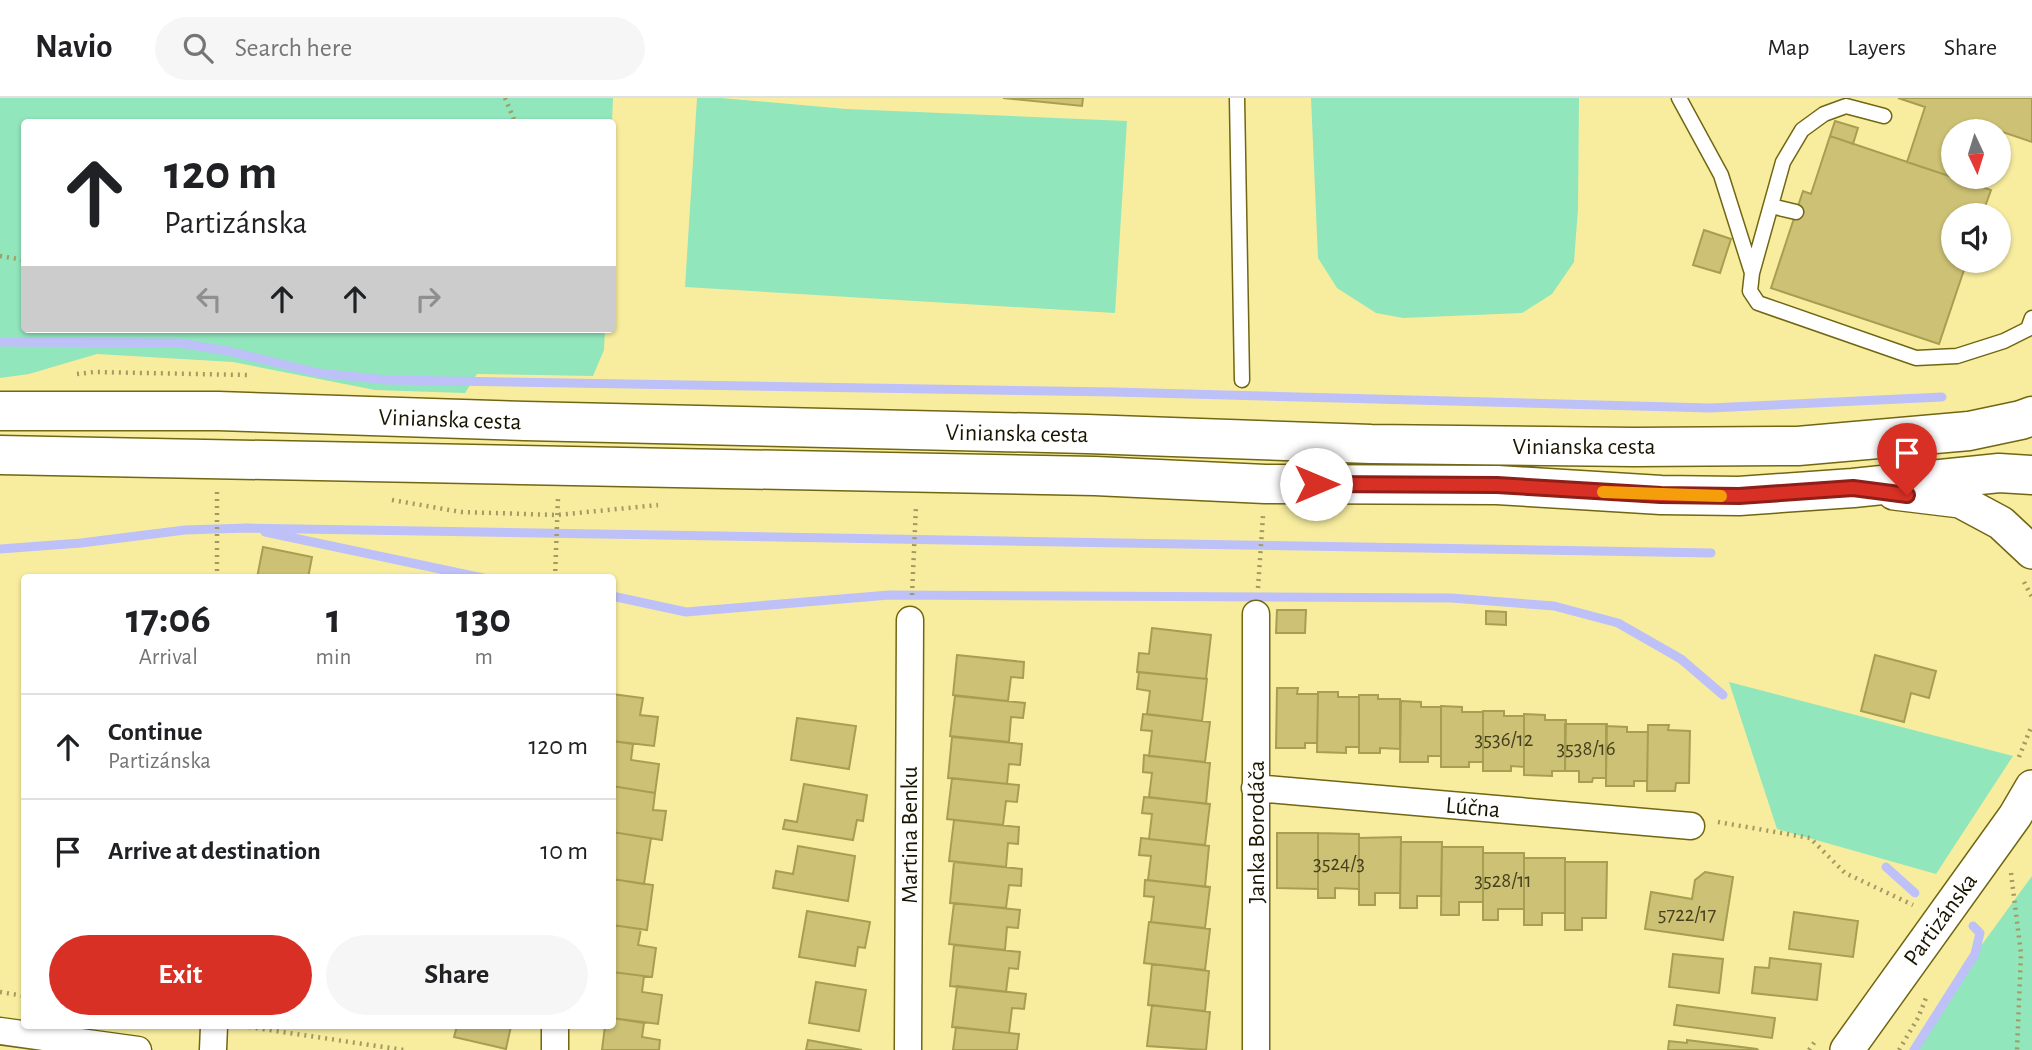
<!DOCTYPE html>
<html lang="en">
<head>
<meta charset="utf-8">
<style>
  :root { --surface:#fff; --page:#f6f6f6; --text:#202124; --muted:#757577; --line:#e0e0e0; --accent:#d93025 }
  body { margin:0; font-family:"Alegreya Sans",sans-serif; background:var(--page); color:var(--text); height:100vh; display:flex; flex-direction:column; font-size:26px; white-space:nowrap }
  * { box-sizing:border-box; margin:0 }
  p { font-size:23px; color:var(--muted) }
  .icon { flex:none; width:38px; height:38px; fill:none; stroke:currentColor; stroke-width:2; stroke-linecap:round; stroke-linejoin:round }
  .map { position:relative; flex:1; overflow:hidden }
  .panel { position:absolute; left:21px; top:476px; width:595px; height:455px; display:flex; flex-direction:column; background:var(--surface); border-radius:7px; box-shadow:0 2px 5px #0004 }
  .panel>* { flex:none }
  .hud { position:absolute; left:21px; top:21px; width:595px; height:214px; border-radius:7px; box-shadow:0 2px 5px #0004; background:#fff; color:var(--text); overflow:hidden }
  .needle { width:46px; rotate:176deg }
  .controls { position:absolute; left:1941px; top:21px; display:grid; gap:14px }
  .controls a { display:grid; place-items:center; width:70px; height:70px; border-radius:50%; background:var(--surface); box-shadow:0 2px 5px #0004; font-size:35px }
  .pin { position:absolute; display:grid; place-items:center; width:60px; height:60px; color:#fff; margin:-72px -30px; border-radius:50% 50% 50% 0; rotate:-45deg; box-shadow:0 0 7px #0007 }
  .pin .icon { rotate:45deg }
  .me { position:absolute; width:77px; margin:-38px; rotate:90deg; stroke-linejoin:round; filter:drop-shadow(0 0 5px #0008) }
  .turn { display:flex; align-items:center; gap:24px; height:147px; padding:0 28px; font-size:32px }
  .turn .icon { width:91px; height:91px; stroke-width:2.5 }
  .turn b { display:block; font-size:49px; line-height:60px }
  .lanes { display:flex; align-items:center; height:66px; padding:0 28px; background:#0003; justify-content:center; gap:35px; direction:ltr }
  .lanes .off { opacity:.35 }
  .eta { display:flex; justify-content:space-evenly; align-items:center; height:119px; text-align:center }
  .eta b { font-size:42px; font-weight:600; line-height:49px }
  .primary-button { display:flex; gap:14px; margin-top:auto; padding:14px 28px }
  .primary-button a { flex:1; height:80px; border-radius:42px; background:var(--accent); color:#fff; font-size:28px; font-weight:600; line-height:80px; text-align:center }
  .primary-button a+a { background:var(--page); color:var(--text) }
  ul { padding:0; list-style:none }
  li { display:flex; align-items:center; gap:21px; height:105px; padding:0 28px; border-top:2px solid var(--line) }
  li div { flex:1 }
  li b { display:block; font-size:26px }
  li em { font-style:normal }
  header { display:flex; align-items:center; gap:42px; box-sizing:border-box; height:98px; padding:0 35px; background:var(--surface); border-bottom:2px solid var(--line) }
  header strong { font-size:33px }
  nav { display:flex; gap:38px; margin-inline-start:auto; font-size:24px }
  .search { width:490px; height:63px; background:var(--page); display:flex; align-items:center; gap:18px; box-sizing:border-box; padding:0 24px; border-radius:38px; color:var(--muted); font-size:26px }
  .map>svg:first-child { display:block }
</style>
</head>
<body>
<header>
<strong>Navio</strong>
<div class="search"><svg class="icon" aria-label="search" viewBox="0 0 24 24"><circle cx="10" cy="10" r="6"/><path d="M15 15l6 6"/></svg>Search here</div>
<nav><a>Map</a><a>Layers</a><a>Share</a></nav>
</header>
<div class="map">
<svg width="2032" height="952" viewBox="0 0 2032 952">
  <rect width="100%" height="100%" fill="#f8ed9f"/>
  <!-- green -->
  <path fill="#91e6bc" d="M0 0H613L612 24H24V231H605L604 252 593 278 477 276 465 295 375 292 233 264 97 256 29 276 0 280Z
    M697 0H721L846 11 1127 23 1115 215 685 189Z
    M1311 0H1579L1578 111 1574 164 1552 196 1522 215 1403 220 1376 215 1337 190 1318 160Z
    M1729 584 2013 658 1936 776 1777 731Z
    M2032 778V952H1914L1975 856Z"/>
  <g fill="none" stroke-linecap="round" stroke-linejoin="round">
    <!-- stream -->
    <path stroke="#bdc1f8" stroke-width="9" d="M0 244 179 245 228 253 319 275 387 282 1114 294 1710 310 1942 299
      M245 430 1711 455
      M265 434 483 480
      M0 451 81 445 185 432 248 430
      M612 498 686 514 889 497 1451 500 1554 508 1618 525 1681 561 1723 597
      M1886 769 1915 795
      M1914 952 1975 856 1980 835 1973 828"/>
  </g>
  <!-- building -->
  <path fill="#ccc174" stroke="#a89e51" stroke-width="2" d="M1003 0H1083L1082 8Z
    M1898 0H2032V44L1982 27 1980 33H1953V79H1965L1964 83 1907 64 1925 9Z
    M1835 23 1858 30 1853 46 1830 38Z
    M1830 38 1991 92 1982 117H1953V163H1967L1939 246 1771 190 1803 93 1811 96Z
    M1704 132 1731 141 1720 175 1693 167Z
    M263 449 312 459 308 480H257Z
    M1277 512H1306L1305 535H1276Z
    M1486 513 1506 514V527L1486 526Z
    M1152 530 1211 537 1206 581 1137 574 1139 555 1149 556Z
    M957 557 1024 564 1023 580 1011 579 1008 603 953 597Z
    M1875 557 1936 573 1929 600 1911 595 1904 624 1861 613Z
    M1139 574 1207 581 1202 623 1147 616 1150 593 1137 591Z
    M1277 590H1298L1297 596H1318L1317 645H1305V650H1276Z
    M1318 594H1338V599H1359V649H1346V655L1317 654Z
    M612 596 643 600 640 617 658 619 654 648 612 643Z
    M1359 597H1378V601H1400V651L1380 650V655H1359Z
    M955 598 1025 605 1023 620 1011 619 1009 644 950 638Z
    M1401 603 1421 604V609H1441V658H1428V664H1400Z
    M1441 608 1462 609V614H1483V664H1469V669H1441Z
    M1483 613H1504V618H1524V669L1511 668V673H1483Z
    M1143 616 1210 624 1205 664 1149 658 1152 633 1141 632Z
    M1524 616 1545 617V622H1566L1565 673H1552V678L1524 677Z
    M797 620 856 628 849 671 791 662Z
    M1565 626H1607L1606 680H1593L1592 684H1579V673H1565Z
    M1648 627H1669L1668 632 1690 633 1689 685H1676L1675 693H1647Z
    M1606 628 1627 629V634H1648L1647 683H1634V688H1606Z
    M952 639 1022 646 1020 667 1009 666 1007 686 948 680Z
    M612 643 633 646 631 662 659 666 655 695 612 688Z
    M1144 657 1210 665 1206 706 1149 699 1152 675 1143 674Z
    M952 680 1019 687 1017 704 1006 703 1003 727 947 721Z
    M804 686 867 697 863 723 857 722 853 742 783 731 785 722 797 724Z
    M612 688 655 695 653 712 666 713 662 742 612 734Z
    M1144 699 1210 706 1205 747 1149 741 1152 716 1142 715Z
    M954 722 1019 729 1018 746 1008 745 1006 769 949 763Z
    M612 734 651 740 644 786 612 781Z
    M1277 735H1318V791L1277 790Z
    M1318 735 1359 736V791L1335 790V800H1318Z
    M1401 739 1400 795H1375V807H1359V740Z
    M1141 740 1209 748 1205 789 1148 782 1151 758 1139 757Z
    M1401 744H1442L1441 798H1417V810H1400Z
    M798 748 855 758 848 803 773 790 776 773 793 776Z
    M1442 749H1483V804H1459V817H1441Z
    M1483 755H1524V811H1498V822H1483Z
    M1524 760H1565V815H1542V827H1524Z
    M954 764 1022 771 1021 788 1009 787 1006 810 950 805Z
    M1565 764H1607L1606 820H1582V832H1565Z
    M1705 774 1733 779 1723 842 1645 831 1651 794 1692 801 1695 782Z
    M612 781 653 787 647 832 612 827Z
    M1145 782 1210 789 1205 830 1151 824 1154 799 1144 798Z
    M954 805 1020 812 1018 830 1007 829 1005 852 949 846Z
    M807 813 870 824 865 850 858 849 855 868 799 859Z
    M1794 814 1858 823 1853 859 1789 851Z
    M1149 824 1210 831 1205 872 1144 865Z
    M612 827 641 831 638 847 656 850 652 879 612 874Z
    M954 847 1020 854 1018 871 1009 870 1006 894 950 888Z
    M1673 856 1723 861 1719 895 1669 889Z
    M1770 860 1821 866 1817 902 1752 895 1755 869 1769 870Z
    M1152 866 1209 873 1205 913 1148 907Z
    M612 874 644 878 642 894 662 897 658 926 612 920Z
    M816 884 866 892 859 933 809 925Z
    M957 888 1026 896 1024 911 1012 910 1009 935 952 929Z
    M1152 907 1210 914 1206 952 1147 948Z
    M1677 907 1775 920 1772 940 1674 927Z
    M612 920 644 925 642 939 660 942 659 952H602L605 928H612Z
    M457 928H511L506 951 454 939Z
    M956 929 1019 936 1017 952H953Z
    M808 942 862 952H806Z
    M1687 942 1757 951 1758 952H1668L1669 943 1687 945Z"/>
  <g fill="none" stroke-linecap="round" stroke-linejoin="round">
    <defs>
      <path id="service" d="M1237 0 1242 282
        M1679 0 1721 77 1752 175
        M1884 18 1846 8 1824 16 1802 32 1783 64 1752 175 1750 193 1758 205 1916 260 1957 258 2004 243 2028 231 2032 220
        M1771 108 1796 114"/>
      <path id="minor" d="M1256 516V952
        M1255 690 1691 728
        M555 928V952
        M0 933 138 952
        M213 952 214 928
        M908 952 910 522"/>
      <path id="tertiary" d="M1894 395 1960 403 2001 425 2032 454
        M1847 952 2015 718 2032 689"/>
      <path id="secondary" d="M0 313H218L525 323 1087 336 1371 346 1634 349 1798 348 1969 333 2021 322 2032 318
        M0 357 1095 378 1265 386 1497 387 1661 397 1739 398 1853 390 1999 375 2032 377"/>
    </defs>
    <!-- service casing -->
    <use href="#service" stroke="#716611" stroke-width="17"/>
    <!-- minor casing -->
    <use href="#minor" stroke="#716611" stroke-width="29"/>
    <!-- tertiary casing -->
    <use href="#tertiary" stroke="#716611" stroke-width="36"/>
    <!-- secondary casing -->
    <use href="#secondary" stroke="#716611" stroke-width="41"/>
    <!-- path -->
    <path stroke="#a39a63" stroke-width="4.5" stroke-dasharray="2 5" stroke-linecap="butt" d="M505 0 515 24
      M0 158 24 162
      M77 276 94 274 247 277
      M392 402 461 414 557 417 658 407
      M217 480V393
      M555 480 558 400
      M2024 484 2032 499
      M1258 490 1263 418
      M912 497 916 408
      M2019 659 2032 627
      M1718 724 1810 740 1845 775 1913 807
      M2011 775 2021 856 2017 952
      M0 894 24 898
      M242 928 404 952
      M1809 952 1816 942
      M1899 952 1918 920 1926 900"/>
    <!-- service -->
    <use href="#service" stroke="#fff" stroke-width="14"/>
    <!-- minor -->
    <use href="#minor" stroke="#fff" stroke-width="26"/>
    <!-- tertiary -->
    <use href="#tertiary" stroke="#fff" stroke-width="33"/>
    <!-- secondary -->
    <use href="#secondary" stroke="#fff" stroke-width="38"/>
  </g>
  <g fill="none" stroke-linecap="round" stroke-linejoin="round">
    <defs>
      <path id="route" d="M1316 386 1497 387 1661 397 1739 398 1853 390 1907 397"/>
    </defs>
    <!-- route casing -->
    <use href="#route" stroke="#8d1f18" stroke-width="18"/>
    <!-- route -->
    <use href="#route" stroke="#d93025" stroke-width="12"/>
    <!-- slow -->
    <path stroke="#f59e0b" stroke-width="12" d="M1603 394 1721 398"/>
  </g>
  <g text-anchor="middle" stroke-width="5" stroke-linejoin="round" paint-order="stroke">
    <!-- number labels -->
    <g font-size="21" fill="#46401e">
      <text x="1504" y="648">3536/12</text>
      <text x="1586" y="657">3538/16</text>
      <text x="1339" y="772">3524/3</text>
      <text x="1503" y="789">3528/11</text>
      <text x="1687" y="823">5722/17</text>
    </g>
    <!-- street labels -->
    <g font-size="24" fill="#191501" stroke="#fff">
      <text transform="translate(450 321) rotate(2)" y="8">Vinianska cesta</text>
      <text transform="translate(1017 335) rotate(1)" y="8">Vinianska cesta</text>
      <text x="1584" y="356">Vinianska cesta</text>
      <text transform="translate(1473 709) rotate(5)" y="8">Lúčna</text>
      <text transform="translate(1256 734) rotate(-90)" y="8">Janka Borodáča</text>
      <text transform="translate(909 737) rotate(-90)" y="8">Martina Benku</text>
      <text transform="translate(1940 821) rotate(-54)" y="8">Partizánska</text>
    </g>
  </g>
</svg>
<div class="controls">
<a><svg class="needle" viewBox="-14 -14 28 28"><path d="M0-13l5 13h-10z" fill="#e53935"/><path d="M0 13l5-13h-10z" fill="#757577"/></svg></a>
<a><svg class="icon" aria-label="sound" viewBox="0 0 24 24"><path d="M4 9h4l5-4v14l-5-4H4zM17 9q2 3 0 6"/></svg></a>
</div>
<div class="pin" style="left:1907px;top:397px;background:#d93025"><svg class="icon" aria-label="arrive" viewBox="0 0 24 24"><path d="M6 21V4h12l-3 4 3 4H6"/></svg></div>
<svg class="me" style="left:1316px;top:386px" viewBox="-20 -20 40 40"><circle r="19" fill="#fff"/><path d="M0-13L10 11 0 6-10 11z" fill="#d93025"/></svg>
<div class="hud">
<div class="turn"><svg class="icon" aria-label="ahead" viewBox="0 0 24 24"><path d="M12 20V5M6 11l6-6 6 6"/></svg><div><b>120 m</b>Partizánska</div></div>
<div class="lanes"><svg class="icon off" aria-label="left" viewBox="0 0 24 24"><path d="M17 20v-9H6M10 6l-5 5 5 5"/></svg><svg class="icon" aria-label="ahead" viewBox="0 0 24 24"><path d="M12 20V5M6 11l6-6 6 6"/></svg><svg class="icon" aria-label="ahead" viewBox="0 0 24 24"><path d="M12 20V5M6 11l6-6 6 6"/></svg><svg class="icon off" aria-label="right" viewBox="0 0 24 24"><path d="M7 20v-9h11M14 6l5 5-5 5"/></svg></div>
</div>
<section class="panel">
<div class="eta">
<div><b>17:06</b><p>Arrival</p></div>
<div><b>1</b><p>min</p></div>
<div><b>130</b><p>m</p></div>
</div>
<ul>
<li><svg class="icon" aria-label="ahead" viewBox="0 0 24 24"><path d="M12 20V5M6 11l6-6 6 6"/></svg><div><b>Continue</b><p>Partizánska</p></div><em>120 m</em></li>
<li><svg class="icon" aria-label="arrive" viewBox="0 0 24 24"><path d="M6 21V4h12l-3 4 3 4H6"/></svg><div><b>Arrive at destination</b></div><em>10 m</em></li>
</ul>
<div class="primary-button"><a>Exit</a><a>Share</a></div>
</section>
</div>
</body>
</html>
